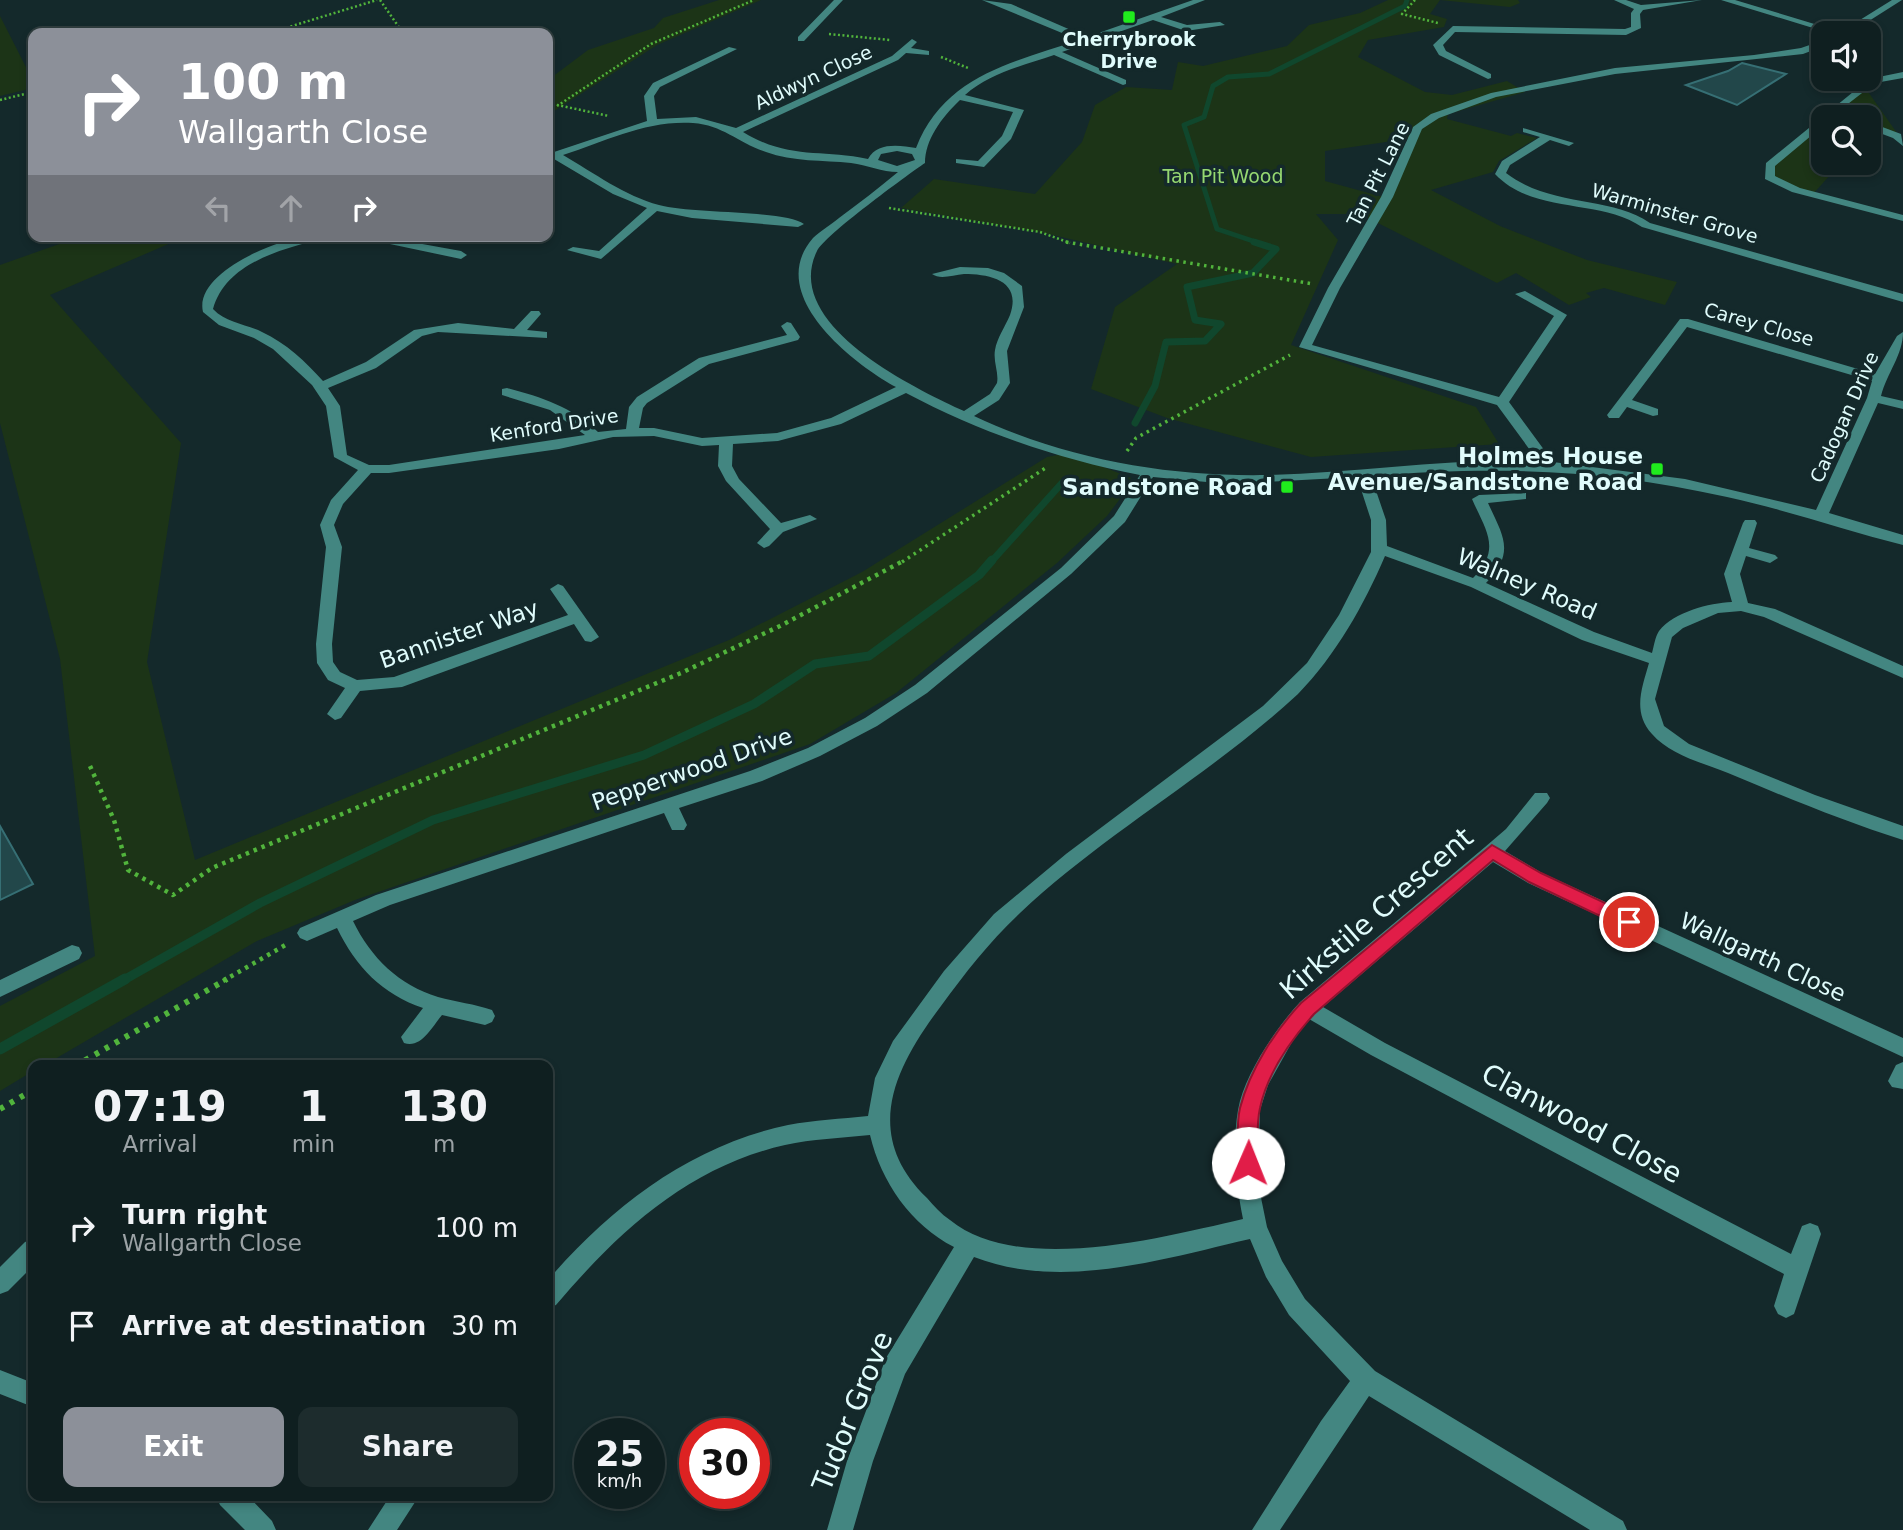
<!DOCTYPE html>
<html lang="en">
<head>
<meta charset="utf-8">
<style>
  :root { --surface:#0f1f20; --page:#1d2c2d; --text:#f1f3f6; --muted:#9ba2a5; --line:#2f3d3e; --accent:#8c9099 }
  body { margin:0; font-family:"DejaVu Sans",sans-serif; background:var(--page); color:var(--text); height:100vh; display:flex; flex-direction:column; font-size:26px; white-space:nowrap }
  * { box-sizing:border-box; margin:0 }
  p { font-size:23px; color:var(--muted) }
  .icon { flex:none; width:38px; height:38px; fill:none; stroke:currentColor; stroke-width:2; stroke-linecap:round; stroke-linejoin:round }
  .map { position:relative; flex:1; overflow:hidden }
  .details { position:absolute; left:28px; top:1060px; width:525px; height:441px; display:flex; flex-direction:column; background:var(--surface); border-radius:14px; box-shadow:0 4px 10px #0003,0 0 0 2px var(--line) }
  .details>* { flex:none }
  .hud { position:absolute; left:28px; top:28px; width:525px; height:214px; border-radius:14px; box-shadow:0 4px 10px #0003,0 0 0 2px var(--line); background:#8c9099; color:#fff; overflow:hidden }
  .buttons { position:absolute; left:1811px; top:21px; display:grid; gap:14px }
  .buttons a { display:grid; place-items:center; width:70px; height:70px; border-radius:14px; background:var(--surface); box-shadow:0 4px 10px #0003,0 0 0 2px var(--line); font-size:35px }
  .speed { position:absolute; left:574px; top:1418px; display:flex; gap:14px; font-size:35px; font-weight:700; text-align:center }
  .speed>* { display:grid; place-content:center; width:91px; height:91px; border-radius:50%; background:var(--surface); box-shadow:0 4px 10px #0003,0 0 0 2px var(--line); line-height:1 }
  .speed small { font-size:18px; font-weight:400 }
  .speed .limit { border:10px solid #d22; background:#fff; color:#111 }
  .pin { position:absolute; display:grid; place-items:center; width:60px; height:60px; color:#fff; margin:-30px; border:4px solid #fff; border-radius:50%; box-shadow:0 2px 7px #0007 }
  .me { position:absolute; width:77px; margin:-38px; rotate:1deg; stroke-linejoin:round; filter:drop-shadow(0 0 5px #0008) }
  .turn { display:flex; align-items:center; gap:24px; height:147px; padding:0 35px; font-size:32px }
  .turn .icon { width:91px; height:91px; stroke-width:2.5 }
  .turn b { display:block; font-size:49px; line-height:60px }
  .lanes { display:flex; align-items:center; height:66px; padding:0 35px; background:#0003; justify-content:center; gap:35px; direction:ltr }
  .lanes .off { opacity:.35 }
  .eta { display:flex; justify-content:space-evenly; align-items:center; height:119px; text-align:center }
  .eta b { font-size:42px; font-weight:700; line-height:49px }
  .cta { display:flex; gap:14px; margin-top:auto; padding:14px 35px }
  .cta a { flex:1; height:80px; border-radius:14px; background:var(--accent); color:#fff; font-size:28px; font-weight:700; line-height:80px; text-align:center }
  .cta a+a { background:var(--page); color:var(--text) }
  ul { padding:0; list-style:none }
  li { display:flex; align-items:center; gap:21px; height:98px; padding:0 35px }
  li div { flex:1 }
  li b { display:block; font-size:26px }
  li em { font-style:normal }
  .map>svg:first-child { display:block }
</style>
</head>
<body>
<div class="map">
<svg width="1903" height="1530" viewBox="0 0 1903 1530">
  <rect width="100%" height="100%" fill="#14292b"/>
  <!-- green -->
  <path fill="#1c3417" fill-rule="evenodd" d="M719 0H761L657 45 548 115V80L588 50 654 28 663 18Z
    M1388 0H1518L1520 3 1510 7 1440 0 1430 14 1447 19 1444 27 1368 40 1358 57 1425 92 1452 95 1507 81 1525 92 1448 114 1447 119 1511 136 1517 133 1537 138 1499 161 1493 172 1431 190 1500 226 1587 260 1677 282 1665 305 1604 288 1586 293 1591 297 1569 305 1516 273 1497 283 1360 214H1316L1338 240 1291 345 1476 407 1499 444 1311 457 1167 418 1091 389 1115 307 1177 264 1040 232 901 208 934 179 1035 194 1082 142 1095 105 1126 87 1172 90 1178 62 1203 66 1287 46 1309 25 1360 13ZM1413 138 1387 198 1325 181V151Z
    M0 16 33 81V88L0 96Z
    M1864 86 1897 133 1869 125V117H1825Z
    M1823 119 1824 163H1841L1813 194 1769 177 1770 165Z
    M82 236H187L50 295 181 443 147 662 195 860 729 640 862 572 1047 457 1069 453 1131 478 1126 491 1107 516 1057 563 896 693 810 744 355 900 257 941 43 1066H33V1071L0 1091V1006L95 956 60 659 0 423V265Z"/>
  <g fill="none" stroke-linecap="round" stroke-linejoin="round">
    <!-- stream-far3 -->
    <path stroke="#10472d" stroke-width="5" d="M1259 243 1217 229 1184 125 1204 117 1213 86 1228 77 1269 74 1405 6 1407 0"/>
    <!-- stream-far2 -->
    <path stroke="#10472d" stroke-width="7" d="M1135 423 1155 386 1166 342 1205 341 1221 324 1195 320 1187 287 1253 273 1276 249 1254 242
      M991 562 1062 483"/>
    <!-- stream-far1 -->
    <path stroke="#10472d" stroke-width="9" d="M122 981 260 903 433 820 644 755 754 704 815 664 869 656 979 575 992 560"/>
    <!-- stream -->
    <path stroke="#10472d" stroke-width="11" d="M0 1049 125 979"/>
  </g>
  <!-- building -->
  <path fill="#22474a" stroke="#366f74" stroke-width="2" d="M1742 63 1786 74 1737 105 1686 85 1728 71Z
    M0 826 33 884 0 900Z"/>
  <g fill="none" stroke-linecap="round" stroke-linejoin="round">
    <!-- path-far3 -->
    <path stroke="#51b43c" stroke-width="2.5" stroke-dasharray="2 2.5" stroke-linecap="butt" d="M380 0 403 33
      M1415 0 1402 14 1438 23
      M269 33 377 0
      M829 34 890 40
      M941 57 968 68
      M0 100 33 92
      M548 103 609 116
      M557 106 651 44 754 0
      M889 208 1040 232 1070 243"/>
    <!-- path-far2 -->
    <path stroke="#51b43c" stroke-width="3.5" stroke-dasharray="2.5 4.5" stroke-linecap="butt" d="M1066 242 1313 284
      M1127 451 1136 438 1290 355
      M902 562 1047 467"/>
    <!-- path-far1 -->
    <path stroke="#51b43c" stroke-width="4.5" stroke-dasharray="3.5 5" stroke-linecap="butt" d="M90 766 114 820 128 870 173 895 212 868 681 673 780 626 905 560
      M223 981 287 944"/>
    <!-- path -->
    <path stroke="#51b43c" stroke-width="6" stroke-dasharray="4.5 7" stroke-linecap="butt" d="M75 1066 227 979
      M0 1109 33 1090"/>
    <!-- minor -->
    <path fill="#438681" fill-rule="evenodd" d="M834 0H843L804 41H798V37Z
      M982 0 1011 4 1087 37 1193 0H1205L1161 17 1187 25 1220 22 1225 25 1186 31 1153 20 1062 52 1126 80V84L1123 85 1054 55C1022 66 990 73 965 95L1024 110 1011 139 984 167 956 163V159L978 161 1002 136 1013 112 960 100C941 118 925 140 925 163 906 176 825 235 817 251 781 324 914 388 964 411L990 394 997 383C999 372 993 362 995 350 997 338 1005 327 1010 315 1022 281 991 274 964 274 953 275 940 280 932 274L960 267 988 268 1004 273 1022 286 1024 307 1007 351 1010 383 999 400 974 416C1066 459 1168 477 1268 475 1358 473 1448 458 1538 461L1497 405 1299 347 1328 288 1381 197 1413 127 1431 114 1491 93 1615 68 1754 55 1801 48 1824 40V46L1803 54 1615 74 1496 97 1439 118 1422 129 1393 197 1340 288 1312 345 1499 397 1554 316 1515 294 1525 291 1567 315 1509 402 1553 462 1685 479 1816 510 1867 398 1872 381 1687 327 1632 400 1658 409V415L1653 416 1627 407 1619 418H1609L1607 415 1680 319H1688L1875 374 1897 336 1903 332C1903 355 1887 373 1881 396L1903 401V409L1878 403 1829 513 1903 535V545C1844 530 1787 510 1727 497 1602 469 1498 466 1371 476L1386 520 1387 546 1473 578C1502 549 1486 531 1472 499L1479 495 1526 493V499L1488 503C1503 536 1516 552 1486 583L1594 632 1652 653C1654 646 1655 637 1659 631 1674 612 1709 603 1732 602L1724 574 1743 523 1745 520H1755L1757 523 1749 548 1775 555 1778 558 1770 563 1746 556 1740 574 1748 603 1775 609 1903 666V678L1764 617 1741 611 1718 613 1683 628 1672 637 1655 699 1664 726 1689 744 1815 795 1903 826V840C1843 821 1785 797 1728 773 1703 763 1670 755 1652 734 1632 712 1642 688 1649 663L1582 640 1471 587 1385 556C1364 605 1336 655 1298 694 1212 774 1106 832 1020 913 990 941 965 973 941 1006 895 1067 861 1134 927 1198 934 1206 941 1214 950 1220 1019 1276 1164 1237 1243 1219 1236 1184 1232 1146 1238 1110 1244 1075 1276 1028 1300 1002L1485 847 1506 829 1535 793H1547L1550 798 1547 803 1505 851 1542 873 1903 1038V1057L1528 883 1493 862 1323 1007 1385 1043 1791 1254 1802 1226 1810 1223 1818 1226 1821 1234 1794 1314 1786 1318 1778 1314 1774 1306 1784 1274 1371 1055 1309 1019 1297 1033 1268 1085 1260 1110 1258 1183 1267 1227 1282 1261 1305 1299 1375 1371 1623 1521 1627 1530H1590L1369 1396 1280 1530H1252L1321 1421 1350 1381 1289 1315 1266 1277 1250 1239C1163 1259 1061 1291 974 1257L905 1374 873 1461 853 1530H827L847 1461 886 1358 954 1247C911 1225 881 1182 870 1135 841 1138 812 1139 785 1145 688 1167 618 1232 556 1305L548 1308V1280C612 1206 690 1146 788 1125 814 1120 841 1119 868 1116L875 1078 893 1041 944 971 994 914 1066 854 1263 706 1307 663 1339 615 1371 552V520L1357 477 1228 484 1153 477 1125 522 1071 574 927 693 877 726 820 756 762 781 679 808 687 825 684 830H672L664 813 390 905 353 921C371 958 399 985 438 997 456 1002 475 1004 492 1010L495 1016 492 1022 485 1025 442 1015C432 1027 421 1049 404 1043L401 1037 423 1008C382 994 356 967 337 928L307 941 300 938 297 933 300 928 376 895 750 771 808 748 865 718 915 685 1061 568 1114 516 1140 475C1057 459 980 432 906 393L841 424 778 441 733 444 732 466 739 479 781 523 810 515 817 519 783 532 769 546 764 548 757 543 770 529 726 481 718 466 719 445 702 446 654 436 613 437 559 449 389 473H371L343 504 334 525 342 547 332 644 333 662 340 672 357 680 394 677 568 615 550 589 558 584 563 586 599 637 591 642 585 641 574 624 402 687 360 691 341 718 335 720 327 714 345 688 328 680 317 663 316 644 326 547 320 525 331 500 358 470 334 457 326 406 312 385 273 349 254 338 219 325 203 312C194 274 272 242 301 237 308 235 316 236 324 236 315 242 303 243 292 247 259 257 223 273 213 309 226 323 246 324 262 332 286 343 306 362 323 381L366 362 414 330 458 323 514 329 531 311H539L541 314 527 330 547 332V338L438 332 422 336 376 368 328 388 340 406 347 455 369 465H389L585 435 550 410 502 395V389L507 388C541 397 572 407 598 432L626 429 629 407 637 397 699 358 787 335 781 326 787 322 791 323 800 337 798 340 709 364 647 403 643 408 639 428H654L702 438 777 433 831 418 896 387C852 363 764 294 813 238 820 231 831 225 839 218 859 203 879 188 898 172 882 172 867 165 851 163 823 160 793 162 766 152 738 143 723 125 693 123 647 120 606 141 563 155 594 173 625 196 659 205 691 214 785 210 804 224L798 227 692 218 657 211 601 259 567 250 573 247 599 251 647 208 613 194 554 159 548 160V154L647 121 644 96 653 83 729 47 737 49 660 87 654 96 657 119 696 117 736 128 892 56 912 39 917 42 911 48 929 51V55L906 53 898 60 743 132C789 160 820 149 868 159 877 142 899 145 916 148 944 75 1015 62 1079 40ZM897 151 912 154 915 160 897 166 878 160 881 154Z
      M1614 0H1626L1641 5 1702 0 1643 10 1640 14 1641 28 1626 35 1455 32 1443 45 1446 51 1491 74V78L1488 79 1439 55 1433 45 1453 26 1625 29 1631 27V13L1634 9Z
      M1721 0H1735L1821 26 1813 28Z
      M1892 0H1902L1850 33H1839Z
      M1903 72V78L1875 83 1831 117H1824V125L1775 166V176L1800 188 1903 215V221L1792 192 1765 179 1766 163 1869 79Z
      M1869 122 1901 134 1903 146 1893 138 1869 129Z
      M1523 128 1574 143 1569 146 1550 140 1510 165 1506 173C1552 208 1610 195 1650 223L1903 294V302L1642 227C1600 198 1534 215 1495 174L1502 161 1540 137 1523 132Z
      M352 236H378L461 251 467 255 461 259Z
      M72 945 79 947 82 953 79 959 0 997V980Z
      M1903 1062V1089L1892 1087 1888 1081 1896 1065Z
      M33 1239V1266L8 1291 0 1294V1267L25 1242Z
      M0 1370 33 1383V1407L0 1394Z
      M216 1496H248L272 1521 276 1530H245L220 1505Z
      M390 1496H419L397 1530H368Z"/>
  </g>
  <!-- route -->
  <path fill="#e11d48" stroke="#92132f" stroke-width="2" d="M1492 845 1541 873 1635 917 1638 922 1635 927H1623L1529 882 1493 860 1314 1014C1291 1040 1267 1074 1260 1108 1256 1125 1258 1145 1258 1163L1255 1169 1248 1172 1240 1169 1238 1163C1238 1145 1236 1125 1240 1108 1250 1069 1275 1031 1301 1003Z"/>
  <!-- markers -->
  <g fill="#20eb1d" stroke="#14292b" stroke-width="2.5">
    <rect x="1122" y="10" width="14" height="14" rx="3.5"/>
    <rect x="1650" y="462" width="14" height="14" rx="3.5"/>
    <rect x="1280" y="480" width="14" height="14" rx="3.5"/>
  </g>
  <g text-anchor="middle" stroke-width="7" stroke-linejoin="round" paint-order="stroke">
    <!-- far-poi labels -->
    <g font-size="19" font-weight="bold" fill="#e0fcfc" stroke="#14292b">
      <text x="1129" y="46">Cherrybrook<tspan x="1129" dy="22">Drive</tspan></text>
    </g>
    <!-- far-street labels -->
    <g font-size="19" fill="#e0fcfc" stroke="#14292b">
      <text transform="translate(813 77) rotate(-25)" y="7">Aldwyn Close</text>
      <text transform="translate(1378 174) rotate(-63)" y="7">Tan Pit Lane</text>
      <text transform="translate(1675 213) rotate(16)" y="7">Warminster Grove</text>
      <text transform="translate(1759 324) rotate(16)" y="7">Carey Close</text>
      <text transform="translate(1844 417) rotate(-66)" y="7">Cadogan Drive</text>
      <text transform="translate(554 425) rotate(-9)" y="7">Kenford Drive</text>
    </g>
    <!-- far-park labels -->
    <g font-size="19" fill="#96d871" stroke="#14292b">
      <text x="1223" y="183">Tan Pit Wood</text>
    </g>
    <!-- poi labels -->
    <g font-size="23" font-weight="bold" fill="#e0fcfc" stroke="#14292b" text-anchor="end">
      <text x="1643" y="464">Holmes House<tspan x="1643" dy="26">Avenue/Sandstone Road</tspan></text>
      <text x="1273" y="495">Sandstone Road</text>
    </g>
    <!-- street labels -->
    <g font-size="23" fill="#e0fcfc" stroke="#14292b">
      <text transform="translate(1527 584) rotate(23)" y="8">Walney Road</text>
      <text transform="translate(459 634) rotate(-19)" y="8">Bannister Way</text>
      <text transform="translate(692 769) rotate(-19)" y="8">Pepperwood Drive</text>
      <text transform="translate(1763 957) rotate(25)" y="8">Wallgarth Close</text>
    </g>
    <!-- near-street labels -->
    <g font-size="28" fill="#e0fcfc" stroke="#14292b">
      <text transform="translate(1376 913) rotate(-41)" y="10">Kirkstile Crescent</text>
      <text transform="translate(1582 1123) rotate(28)" y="10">Clanwood Close</text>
      <text transform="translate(852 1411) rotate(-68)" y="10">Tudor Grove</text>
    </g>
  </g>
</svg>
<div class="buttons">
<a><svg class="icon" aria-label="sound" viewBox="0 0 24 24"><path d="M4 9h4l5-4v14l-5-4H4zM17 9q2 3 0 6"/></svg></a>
<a><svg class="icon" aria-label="search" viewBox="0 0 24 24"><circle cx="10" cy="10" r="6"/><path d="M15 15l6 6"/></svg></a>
</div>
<div class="speed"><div>25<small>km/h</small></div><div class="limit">30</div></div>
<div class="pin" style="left:1629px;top:922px;background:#d93025"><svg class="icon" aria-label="arrive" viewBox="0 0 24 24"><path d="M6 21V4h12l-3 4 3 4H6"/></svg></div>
<svg class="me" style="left:1248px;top:1163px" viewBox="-20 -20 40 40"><circle r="19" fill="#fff"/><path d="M0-13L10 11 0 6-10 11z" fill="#e11d48"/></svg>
<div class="hud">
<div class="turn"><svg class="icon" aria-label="right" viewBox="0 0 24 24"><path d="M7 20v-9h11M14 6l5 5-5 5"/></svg><div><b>100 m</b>Wallgarth Close</div></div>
<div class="lanes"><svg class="icon off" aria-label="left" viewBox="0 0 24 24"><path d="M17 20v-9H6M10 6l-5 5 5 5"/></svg><svg class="icon off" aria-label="ahead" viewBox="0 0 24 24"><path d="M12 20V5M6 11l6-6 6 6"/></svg><svg class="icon" aria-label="right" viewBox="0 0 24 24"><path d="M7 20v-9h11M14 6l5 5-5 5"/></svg></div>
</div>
<section class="details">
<div class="eta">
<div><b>07:19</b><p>Arrival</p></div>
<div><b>1</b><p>min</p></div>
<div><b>130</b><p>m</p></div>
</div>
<ul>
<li><svg class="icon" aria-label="right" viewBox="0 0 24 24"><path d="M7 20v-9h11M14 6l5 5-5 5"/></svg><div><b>Turn right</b><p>Wallgarth Close</p></div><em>100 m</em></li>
<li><svg class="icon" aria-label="arrive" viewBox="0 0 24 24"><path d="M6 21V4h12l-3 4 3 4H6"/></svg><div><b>Arrive at destination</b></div><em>30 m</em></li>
</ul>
<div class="cta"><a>Exit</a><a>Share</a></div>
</section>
</div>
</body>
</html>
